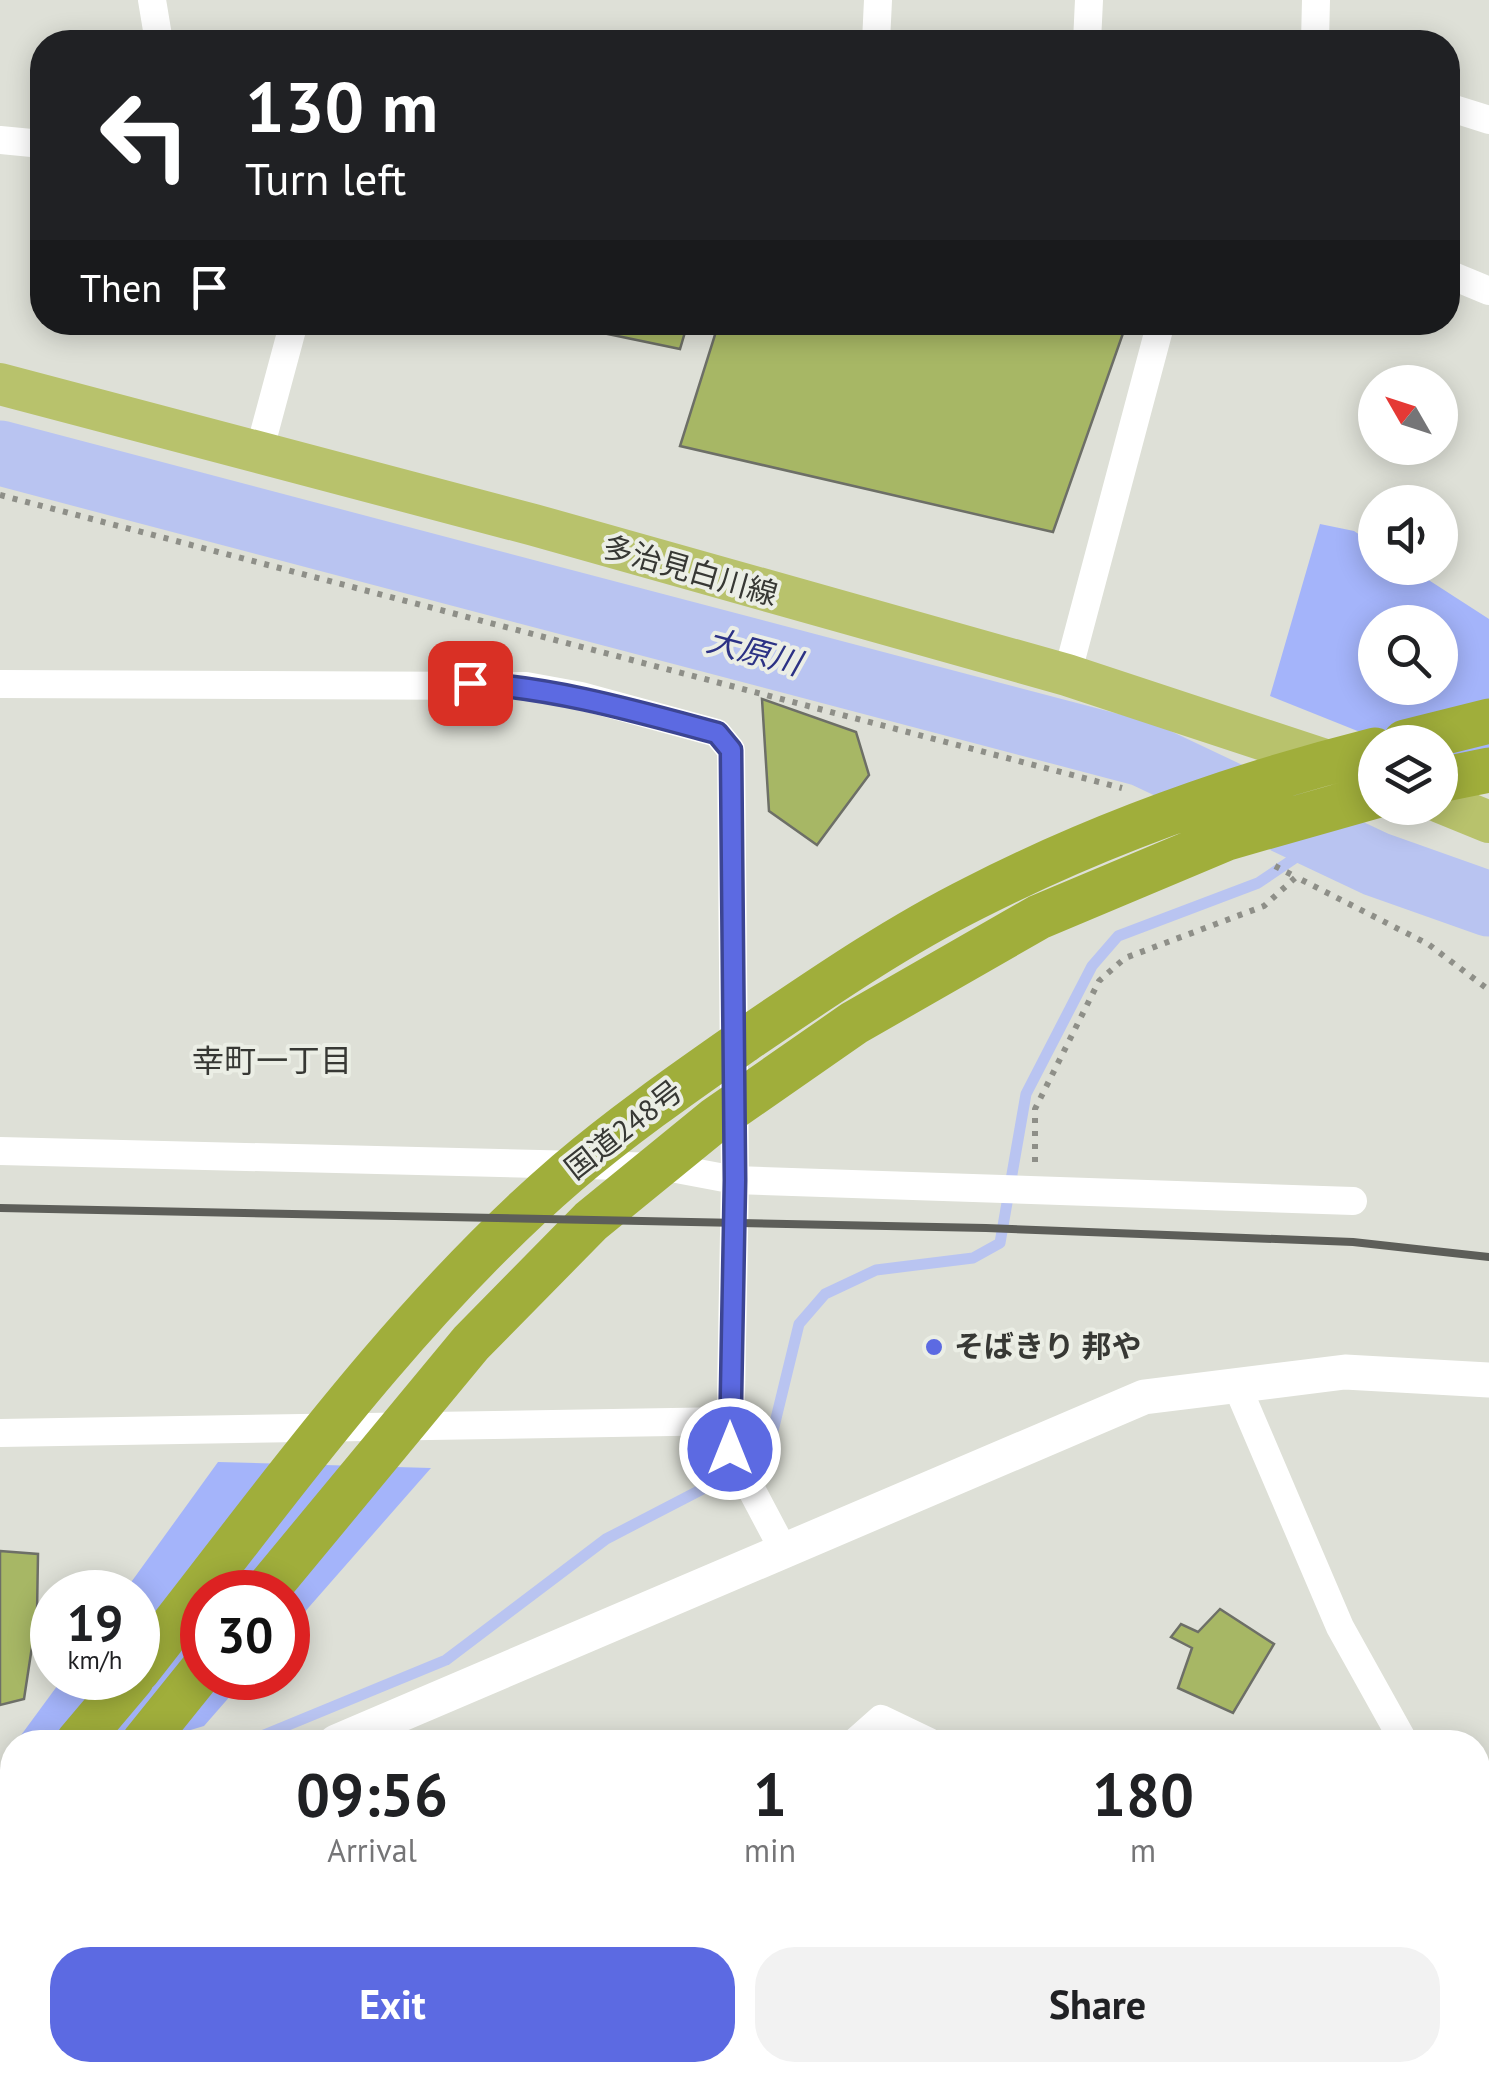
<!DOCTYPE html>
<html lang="en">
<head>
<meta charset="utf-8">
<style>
  :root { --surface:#fff; --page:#f2f2f2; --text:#202124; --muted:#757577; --accent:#5c6ae2 }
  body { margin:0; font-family:"PT Sans","Noto Sans JP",sans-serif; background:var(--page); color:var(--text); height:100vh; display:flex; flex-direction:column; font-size:38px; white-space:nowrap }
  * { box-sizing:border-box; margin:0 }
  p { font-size:32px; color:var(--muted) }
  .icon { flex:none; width:55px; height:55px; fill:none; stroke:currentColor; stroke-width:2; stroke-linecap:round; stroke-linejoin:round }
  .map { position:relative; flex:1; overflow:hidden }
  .panel { position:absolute; left:0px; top:1730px; width:1490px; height:352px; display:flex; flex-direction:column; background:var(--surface); border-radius:40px 40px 0 0; box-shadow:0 5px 25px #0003 }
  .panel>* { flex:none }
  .guide { position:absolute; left:30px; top:30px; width:1430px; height:305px; border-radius:40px; box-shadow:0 5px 25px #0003; background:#202124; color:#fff; overflow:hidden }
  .needle { width:65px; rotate:309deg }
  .fabs { position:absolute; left:1358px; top:365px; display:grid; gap:20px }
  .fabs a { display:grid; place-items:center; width:100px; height:100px; border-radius:50%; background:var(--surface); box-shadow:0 5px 25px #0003; font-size:50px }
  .speed { position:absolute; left:30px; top:1570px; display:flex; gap:20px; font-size:50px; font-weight:700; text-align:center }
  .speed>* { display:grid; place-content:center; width:130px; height:130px; border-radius:50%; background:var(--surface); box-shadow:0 5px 25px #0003; line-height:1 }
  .speed small { font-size:25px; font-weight:400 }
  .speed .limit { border:15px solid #d22; background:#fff; color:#111 }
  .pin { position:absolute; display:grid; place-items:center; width:85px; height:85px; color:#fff; margin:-42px; border-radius:20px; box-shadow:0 5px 15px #0006 }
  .me { position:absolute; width:110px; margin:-55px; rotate:0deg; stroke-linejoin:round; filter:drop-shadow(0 0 8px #0008) }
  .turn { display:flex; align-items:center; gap:35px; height:210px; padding:0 50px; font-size:45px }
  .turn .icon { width:130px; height:130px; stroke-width:2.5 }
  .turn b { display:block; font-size:70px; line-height:85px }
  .then { display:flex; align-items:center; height:95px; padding:0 50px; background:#0003; gap:20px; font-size:38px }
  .eta { display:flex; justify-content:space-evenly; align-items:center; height:170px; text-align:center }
  .eta b { font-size:60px; font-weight:700; line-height:70px }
  .action { display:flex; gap:20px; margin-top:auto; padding:20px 50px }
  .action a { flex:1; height:115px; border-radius:40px; background:var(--accent); color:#fff; font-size:40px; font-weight:700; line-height:115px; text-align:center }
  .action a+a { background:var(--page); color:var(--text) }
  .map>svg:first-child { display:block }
</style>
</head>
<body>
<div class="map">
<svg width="1489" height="2081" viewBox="0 0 1489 2081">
  <rect width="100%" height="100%" fill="#dee0d7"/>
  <!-- green -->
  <path fill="#a4b4fa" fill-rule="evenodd" d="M1320 524 1354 531 1375 545V568H1410L1489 619V784L1440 765V742H1385L1270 696ZM1375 622H1440V688H1375Z
    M218 1462 431 1468 288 1631V1592H202V1678H246L204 1726 150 1742H16L63 1678H138V1592H124Z
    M1258 2070H1457L1450 2081H1251Z"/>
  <!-- water -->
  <path fill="#b9c4f1" d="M248 2070H390L400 2081H250Z"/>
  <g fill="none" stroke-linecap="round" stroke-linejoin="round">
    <!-- stream -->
    <path stroke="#b9c4f1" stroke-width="11" d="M247 1742 446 1660 606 1539 716 1482 771 1439 799 1324 825 1294 876 1270 973 1258 1000 1243 1026 1094 1092 966 1118 936 1258 883 1323 839"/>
    <!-- river -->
    <path stroke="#b9c4f1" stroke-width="65" d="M0 453 1143 754 1376 864 1489 904"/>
  </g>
  <!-- building -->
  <path fill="#a7b765" stroke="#6d6f67" stroke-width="2.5" d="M581 322H688L680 349 579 328Z
    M719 322H1127L1053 532 680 446Z
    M762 699 856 732 869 775 817 845 769 811Z
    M0 1551 38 1554 37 1614 24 1699 0 1705Z
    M1220 1609 1274 1644 1233 1713 1178 1688 1192 1648 1171 1637 1181 1624 1198 1632Z"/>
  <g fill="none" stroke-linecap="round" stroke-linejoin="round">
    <!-- path -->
    <path stroke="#8e8f88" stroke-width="6" stroke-dasharray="5 8" stroke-linecap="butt" d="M0 495 1122 788
      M1275 866 1296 877
      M1035 1162V1109L1099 981 1125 958 1264 906 1296 877 1428 944 1489 990
      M418 2070 428 2081"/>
    <!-- minor -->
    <path stroke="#fff" stroke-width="28" d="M152 0 159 42
      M876 42 878 0
      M1087 42 1089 0
      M1315 42 1316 0
      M1448 107 1489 120
      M0 140 42 144
      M1448 274 1489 291
      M259 452 294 322
      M1067 675 1161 322
      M0 684 526 686 581 696 717 733 731 750 735 1180 730 1449 785 1553
      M0 1151 666 1167 735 1180 1353 1201
      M1237 1386 1340 1627 1404 1742
      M0 1433 731 1421
      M855 1742 881 1719 929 1742
      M1478 1862 1489 1878
      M1478 2068 1489 2053
      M208 2070 210 2081
      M1103 2070 1121 2081
      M492 2081 504 2070
      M663 2081 672 2070
      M1231 2081 1237 2070"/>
    <!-- tertiary -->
    <path stroke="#fff" stroke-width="35" d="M336 1742 1144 1397 1345 1372 1489 1380
      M0 1887 12 1881"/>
    <!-- primary -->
    <path stroke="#b8c26c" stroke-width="42" d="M0 384 534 525 1067 675 1346 767
      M1440 802 1489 822"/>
    <!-- trunk -->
    <path stroke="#a0ae3b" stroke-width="45" d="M1405 742 1489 721
      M1440 780 1489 770
      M265 1592 471 1343 591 1221 716 1119 854 1023 1039 917 1227 838 1375 796
      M138 1670C272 1500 402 1315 567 1173 623 1125 685 1082 745 1040 819 990 894 938 974 898 1101 833 1237 785 1375 750
      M78 1742 132 1678
      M144 1742 202 1670
      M0 1838 12 1822
      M0 1922 12 1906"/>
    <!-- rail -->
    <path stroke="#5d5e59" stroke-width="8" d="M0 1208 986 1228 1353 1242 1489 1257"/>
  </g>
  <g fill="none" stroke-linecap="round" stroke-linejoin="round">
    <defs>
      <path id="route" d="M470 683C556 688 635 711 717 733L731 750 735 1180 730 1449"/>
    </defs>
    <!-- route casing -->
    <use href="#route" stroke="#3c4593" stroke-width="25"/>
    <!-- route -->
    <use href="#route" stroke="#5c6ae2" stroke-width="18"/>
  </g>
  <!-- markers -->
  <circle fill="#5c6ae2" stroke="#ebeee5" stroke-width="4" cx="934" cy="1347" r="10"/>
  <g text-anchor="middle" stroke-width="8" stroke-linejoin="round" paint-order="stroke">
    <!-- street labels -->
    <g font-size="30" fill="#373834" stroke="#ebeee5">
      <text transform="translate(690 571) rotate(16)" y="10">多治見白川線</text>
      <text transform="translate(624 1130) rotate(-38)" y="10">国道248号</text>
    </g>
    <!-- poi labels -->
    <g font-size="30" font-weight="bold" fill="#373834" stroke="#ebeee5" text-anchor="start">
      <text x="954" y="1357">そばきり 邦や</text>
    </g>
    <!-- water labels -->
    <g font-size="32" font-style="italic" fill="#2c3285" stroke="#ebeee5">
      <text transform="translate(754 652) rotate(15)" y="11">大原川</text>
    </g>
    <!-- neighbourhood labels -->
    <g font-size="32" fill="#373834" stroke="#ebeee5">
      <text x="272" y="1072">幸町一丁目</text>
    </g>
  </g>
</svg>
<div class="fabs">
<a><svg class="needle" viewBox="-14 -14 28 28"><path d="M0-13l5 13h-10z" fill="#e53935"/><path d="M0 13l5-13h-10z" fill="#757577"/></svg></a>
<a><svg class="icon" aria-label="sound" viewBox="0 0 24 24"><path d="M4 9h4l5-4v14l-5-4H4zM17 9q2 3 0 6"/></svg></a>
<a><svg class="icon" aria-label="search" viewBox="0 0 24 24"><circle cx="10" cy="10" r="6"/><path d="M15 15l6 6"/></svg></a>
<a><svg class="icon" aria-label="layers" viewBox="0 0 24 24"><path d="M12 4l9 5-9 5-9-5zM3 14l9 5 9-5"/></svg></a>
</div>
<div class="speed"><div>19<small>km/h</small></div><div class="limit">30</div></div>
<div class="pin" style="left:470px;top:683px;background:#d93025"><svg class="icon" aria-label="arrive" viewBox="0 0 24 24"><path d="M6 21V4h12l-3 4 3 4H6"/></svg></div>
<svg class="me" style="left:730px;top:1449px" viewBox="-20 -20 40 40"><circle r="17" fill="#5c6ae2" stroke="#fff" stroke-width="3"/><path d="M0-11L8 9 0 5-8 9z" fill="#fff"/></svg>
<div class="guide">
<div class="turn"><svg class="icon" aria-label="left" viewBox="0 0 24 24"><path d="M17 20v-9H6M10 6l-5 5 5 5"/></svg><div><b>130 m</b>Turn left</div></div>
<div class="then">Then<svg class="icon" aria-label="arrive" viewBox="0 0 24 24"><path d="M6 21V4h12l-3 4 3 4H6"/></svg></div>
</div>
<section class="panel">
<div class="eta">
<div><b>09:56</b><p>Arrival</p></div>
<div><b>1</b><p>min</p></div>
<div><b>180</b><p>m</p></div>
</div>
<div class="action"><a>Exit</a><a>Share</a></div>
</section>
</div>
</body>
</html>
